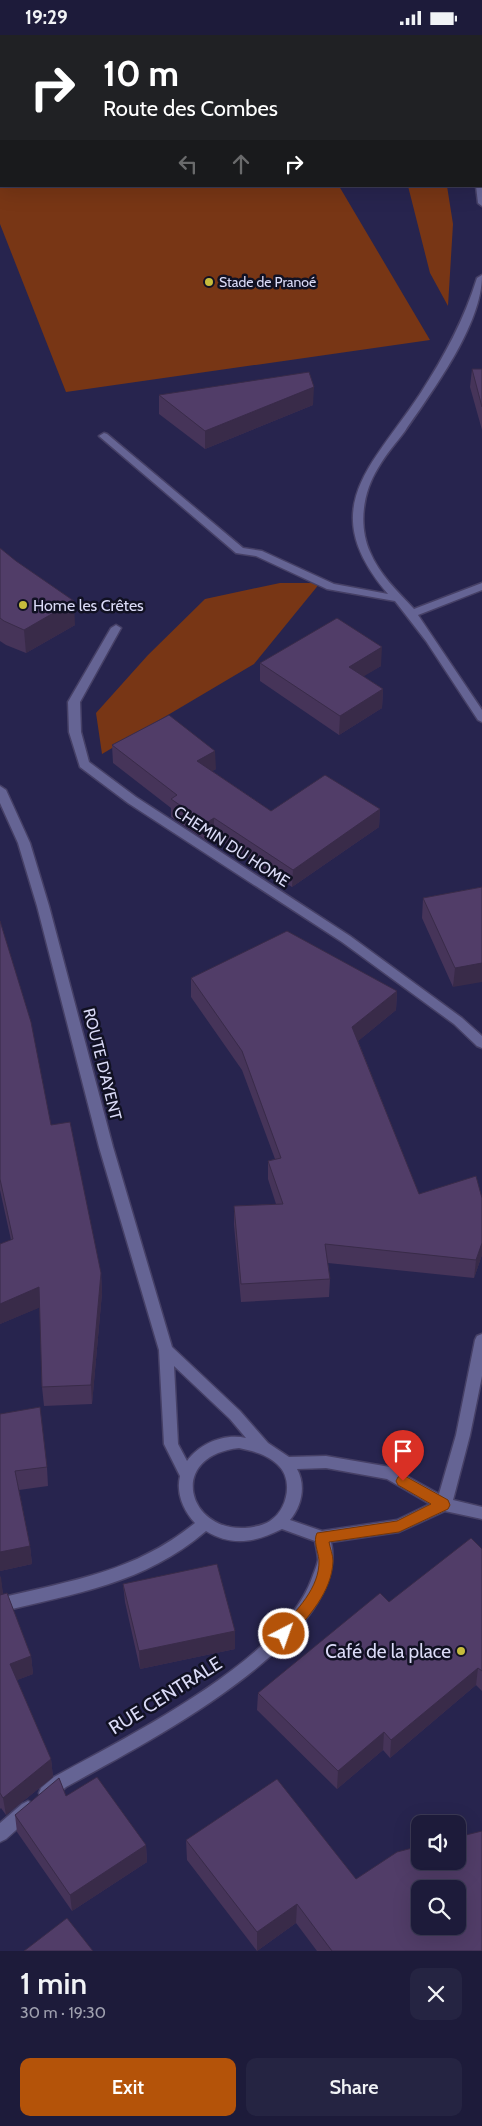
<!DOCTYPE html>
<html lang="en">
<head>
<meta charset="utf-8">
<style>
  :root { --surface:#1d1b3a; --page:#252442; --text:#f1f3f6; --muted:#a0a1af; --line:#3b3954; --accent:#b45309 }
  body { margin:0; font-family:Cabin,sans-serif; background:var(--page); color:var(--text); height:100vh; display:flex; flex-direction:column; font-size:19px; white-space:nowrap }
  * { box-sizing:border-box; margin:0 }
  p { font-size:16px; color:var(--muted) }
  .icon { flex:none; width:28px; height:28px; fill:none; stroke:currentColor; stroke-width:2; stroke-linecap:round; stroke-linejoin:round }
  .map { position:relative; height:1916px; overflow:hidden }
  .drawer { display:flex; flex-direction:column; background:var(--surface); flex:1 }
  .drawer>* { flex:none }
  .top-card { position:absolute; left:0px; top:0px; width:482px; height:152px; box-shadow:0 5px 20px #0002,0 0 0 1px var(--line); background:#202124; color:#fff; overflow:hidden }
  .tools { position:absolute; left:411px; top:1780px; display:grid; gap:10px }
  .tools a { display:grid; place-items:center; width:55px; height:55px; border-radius:10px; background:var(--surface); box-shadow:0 5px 20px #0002,0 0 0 1px var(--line); font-size:25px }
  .pin { position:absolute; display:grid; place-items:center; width:42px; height:42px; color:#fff; margin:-51px -21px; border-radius:50% 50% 50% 0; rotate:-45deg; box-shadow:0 0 5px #0007 }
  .pin .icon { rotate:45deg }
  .me { position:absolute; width:55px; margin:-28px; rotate:41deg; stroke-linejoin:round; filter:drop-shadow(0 0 4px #0008) }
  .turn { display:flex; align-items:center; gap:18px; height:105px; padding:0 20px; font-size:22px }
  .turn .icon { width:65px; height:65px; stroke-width:2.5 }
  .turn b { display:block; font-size:35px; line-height:42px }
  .lanes { display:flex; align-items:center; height:48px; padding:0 20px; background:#0003; justify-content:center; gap:25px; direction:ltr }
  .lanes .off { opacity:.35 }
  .round { display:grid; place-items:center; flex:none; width:52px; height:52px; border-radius:10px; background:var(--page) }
  .overview { display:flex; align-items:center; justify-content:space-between; height:85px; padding:0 20px }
  h1 { font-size:30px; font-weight:600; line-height:38px }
  .primary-button { display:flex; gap:10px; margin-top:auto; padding:10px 20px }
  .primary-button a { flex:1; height:58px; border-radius:10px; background:var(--accent); color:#fff; font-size:20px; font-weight:600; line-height:58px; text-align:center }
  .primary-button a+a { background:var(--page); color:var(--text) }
  .status { display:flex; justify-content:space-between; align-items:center; height:35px; padding:0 25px; background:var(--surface); direction:ltr }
  .status svg { height:14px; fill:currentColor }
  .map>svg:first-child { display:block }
</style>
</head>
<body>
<div class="status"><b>19:29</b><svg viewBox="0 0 49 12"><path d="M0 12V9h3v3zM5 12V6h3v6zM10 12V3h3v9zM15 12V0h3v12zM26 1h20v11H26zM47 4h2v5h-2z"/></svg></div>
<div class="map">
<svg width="482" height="1916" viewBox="0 0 482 1916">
  <rect width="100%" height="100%" fill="#27244e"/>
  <!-- green -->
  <path fill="#783615" d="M0 85 1 151H339L430 305 66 357 0 189Z
    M408 151H447L453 189 448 271 430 238Z
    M280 548H320L254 629 102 719 96 678 148 620 205 564Z"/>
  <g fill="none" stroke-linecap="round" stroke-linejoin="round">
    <defs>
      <path id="minor" d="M361 0H369L370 1H362Z
        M0 4H1V8H0Z
        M481 89H482V93H481Z
        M482 124V130H481V125Z
        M481 149H482V171L478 168 476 151H481Z
        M482 240C482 290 433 355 405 396 396 408 386 419 378 433 363 457 358 490 370 517 379 539 398 557 414 574L482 548V555L418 580 482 675V687L478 685 426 606 395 566 327 554 256 521 236 518 99 401 104 398 107 399 243 513 262 516 334 549 388 559C315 473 371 433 420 359 444 322 464 285 477 243Z
        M116 590 121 593 80 667 81 697 89 727 136 762 350 901 462 983 482 1001V1013L477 1011 454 989 342 907 128 768 80 732 69 697 68 667 111 593Z
        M0 751 6 755 30 808 49 871 113 1112 172 1312 240 1376 268 1408 289 1422 326 1421 390 1432 439 1459 456 1400 475 1305 477 1301 482 1299V1341L470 1400 453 1465 482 1472V1484L445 1476 399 1497 331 1507C352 1605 136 1713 66 1752L53 1763 47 1766 41 1763 39 1758 41 1753 54 1742C128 1701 283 1625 312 1543 314 1537 317 1531 318 1525 318 1519 316 1512 315 1506L282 1494C256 1507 232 1512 206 1496 144 1549 76 1558 0 1577V1563C73 1545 135 1537 195 1488 183 1475 176 1458 180 1441L164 1409 159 1315 99 1112 37 871 18 808 0 768ZM174 1331 230 1384 246 1403C225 1398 200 1408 187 1426L178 1409ZM239 1413C253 1416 266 1419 277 1429 294 1444 288 1474 270 1486 262 1491 254 1492 245 1493 187 1496 167 1421 239 1413ZM326 1433 387 1444 430 1469 397 1485 322 1496 290 1485C302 1471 306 1450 297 1434Z
        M28 1766 34 1769 36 1774 34 1779 6 1804 0 1807V1788L22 1769Z"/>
    </defs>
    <!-- minor casing -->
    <use href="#minor" stroke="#464066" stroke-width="3"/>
    <!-- minor -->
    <use href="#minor" fill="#656494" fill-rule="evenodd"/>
  </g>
  <!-- wall -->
  <path fill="#463459" d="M428 0H482L481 1H428Z
    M472 334H482V395L470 352Z
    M159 360 313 370 205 414 159 379Z
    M0 513 75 590 26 618 6 610 0 606Z
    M260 628 381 631 363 641 383 654 382 673 339 700 260 646Z
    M112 710 216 734 212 736 271 776 380 774 379 792 292 852 214 801 207 806 171 782V773L113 728Z
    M482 852 453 952 422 883 423 863Z
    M0 886 51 1090 101 1238 102 1258 92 1369 44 1371 42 1352 40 1272 0 1289V1209L11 1205 0 1155Z
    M191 943 397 956 396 975 358 1006 419 1159 482 1220 474 1243 328 1228 330 1244 329 1262 241 1267 234 1190V1171L276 1169 268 1144V1126L275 1124 242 1035 191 962Z
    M0 1379 47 1432 48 1451 19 1455 30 1511 32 1529 0 1536Z
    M482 1514V1656L476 1650 390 1723 383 1715 337 1754 257 1675 258 1658 389 1567Z
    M0 1540 3 1559 31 1621 33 1639 17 1645 51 1724 53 1742 6 1780 1 1773 0 1774Z
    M123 1549 235 1596V1614L140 1634 125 1567Z
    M66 1761 146 1810 147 1827 72 1876 17 1797 15 1780Z
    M186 1805 356 1844 482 1916H317L296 1888 257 1916 187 1825Z"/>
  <!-- shaded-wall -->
  <path fill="#392b49" d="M251 0H273V1H251Z
    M481 39H482V55H481Z
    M314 352 313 370 205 414V396Z
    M74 566 75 590 26 618 24 595Z
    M382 612 381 631 348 651 349 632Z
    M383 654 382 673 339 700 340 681Z
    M215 716 216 734 197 744V726Z
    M380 774 379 792 292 852 293 835Z
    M214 783V801L207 806 206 788Z
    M482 928V947L453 952 455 933Z
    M397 956 396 975 352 1011V992Z
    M482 1208V1220L474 1243 476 1225Z
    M101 1238 102 1258 92 1369 91 1350Z
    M39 1252 41 1272 0 1289V1269Z
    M30 1511 32 1529 0 1536V1517Z
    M0 1542H1L3 1560 0 1562Z
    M235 1596V1614L140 1634 139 1616Z
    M31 1621 33 1639 12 1647 10 1629Z
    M478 1633 476 1650 390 1723 391 1705Z
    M384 1697 383 1715 337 1754 338 1736Z
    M51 1724 53 1742 6 1780 3 1763Z
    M146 1810 147 1827 72 1876 70 1860Z
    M297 1869 296 1888 257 1916V1897Z"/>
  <!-- building -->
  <path fill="#513d68" stroke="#392b49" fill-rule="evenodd" d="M182 0H254V1H182Z
    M438 0H482V39H481V1H439Z
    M472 334H482V372Z
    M309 337 314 352 205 396 159 360Z
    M0 513 16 526 74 566 24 595 4 586 0 583Z
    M337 583 382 612 349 632 383 654 340 681 260 628Z
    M169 680 215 716 197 726 271 776 325 740 380 774 293 835 214 783 206 788 171 764 177 760 112 710Z
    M482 852V928L455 933 423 863Z
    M0 886 31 987 51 1090 70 1087 101 1238 91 1350 42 1352 39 1252 0 1269V1209L13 1204 0 1144Z
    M287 896 397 956 352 992 419 1159 476 1141 482 1163V1208L476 1225 325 1209 330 1244 241 1249 234 1171 283 1169 268 1126 281 1123 242 1016 191 943Z
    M40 1372 47 1432 15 1436 30 1511 0 1517V1379Z
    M471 1503 482 1514V1636L478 1633 391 1705 384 1697 338 1736 258 1658 380 1558 389 1567Z
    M217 1529 235 1596 139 1616 123 1549Z
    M7 1558 31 1621 10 1629 51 1724 3 1763 0 1758V1560Z
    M97 1742 146 1810 70 1860 15 1780 59 1743 66 1761Z
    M277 1744 356 1844 397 1817 420 1811V1826H458V1802L482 1796V1916H332L297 1869 257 1897 186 1805ZM420 1854H458V1891H420Z
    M67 1883 93 1916H24Z"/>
  <!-- route -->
  <path fill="#b45309" stroke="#753606" d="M403 1440 448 1465 450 1470 448 1474 399 1497 329 1507C330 1513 333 1520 333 1526 332 1557 308 1582 289 1604L284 1605 279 1604 277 1599 279 1595C296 1576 320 1553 319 1525 318 1516 313 1506 317 1498L397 1486 431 1469 398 1450 396 1446 398 1442Z"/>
  <!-- markers -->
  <g fill="#c6bc3c" stroke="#111123" stroke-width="2">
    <circle cx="209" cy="247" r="5"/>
    <circle cx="23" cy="570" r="5"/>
    <circle cx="461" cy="1616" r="5"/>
  </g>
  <g text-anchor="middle" stroke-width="5" stroke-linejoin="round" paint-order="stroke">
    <!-- far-poi labels -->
    <g font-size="14" fill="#dbdbf7" stroke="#111123" text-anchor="start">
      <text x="219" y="252">Stade de Pranoé</text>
    </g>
    <!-- poi labels -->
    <g font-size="16" fill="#dbdbf7" stroke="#111123" text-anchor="start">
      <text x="33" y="576">Home les Crêtes</text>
    </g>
    <!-- street labels -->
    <g font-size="16" fill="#dbdbf7" stroke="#111123">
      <text transform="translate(232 811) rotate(33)" y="6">CHEMIN DU HOME</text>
      <text transform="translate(103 1029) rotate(76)" y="6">ROUTE D'AYENT</text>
    </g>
    <!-- near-poi labels -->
    <g font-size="19" fill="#dbdbf7" stroke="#111123" text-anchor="end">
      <text x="451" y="1623">Café de la place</text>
    </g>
    <!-- near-street labels -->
    <g font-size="19" fill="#dbdbf7" stroke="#111123">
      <text transform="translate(165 1660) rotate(-32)" y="7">RUE CENTRALE</text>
    </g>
  </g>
</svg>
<div class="tools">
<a><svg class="icon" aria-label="sound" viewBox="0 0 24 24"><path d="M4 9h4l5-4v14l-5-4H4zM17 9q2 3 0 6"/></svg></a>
<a><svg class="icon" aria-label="search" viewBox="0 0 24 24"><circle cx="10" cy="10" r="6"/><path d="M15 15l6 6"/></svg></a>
</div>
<div class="pin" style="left:403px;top:1446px;background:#d93025"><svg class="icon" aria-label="arrive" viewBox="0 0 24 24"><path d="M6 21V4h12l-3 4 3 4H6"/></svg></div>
<svg class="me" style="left:284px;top:1599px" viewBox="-20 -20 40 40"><circle r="17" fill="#b45309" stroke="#fff" stroke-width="3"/><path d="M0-11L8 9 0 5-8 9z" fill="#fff"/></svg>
<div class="top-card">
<div class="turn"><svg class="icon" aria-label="right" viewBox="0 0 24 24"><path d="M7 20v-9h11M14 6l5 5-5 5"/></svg><div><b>10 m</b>Route des Combes</div></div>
<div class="lanes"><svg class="icon off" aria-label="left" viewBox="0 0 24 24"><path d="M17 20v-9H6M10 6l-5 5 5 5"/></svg><svg class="icon off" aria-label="ahead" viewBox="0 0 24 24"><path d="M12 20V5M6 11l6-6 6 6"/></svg><svg class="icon" aria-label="right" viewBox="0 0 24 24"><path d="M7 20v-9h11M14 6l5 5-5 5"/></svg></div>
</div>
</div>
<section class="drawer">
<div class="overview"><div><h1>1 min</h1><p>30 m · 19:30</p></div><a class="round"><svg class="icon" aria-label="close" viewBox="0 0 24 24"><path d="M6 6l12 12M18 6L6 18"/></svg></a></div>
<div class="primary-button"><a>Exit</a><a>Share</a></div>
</section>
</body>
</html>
